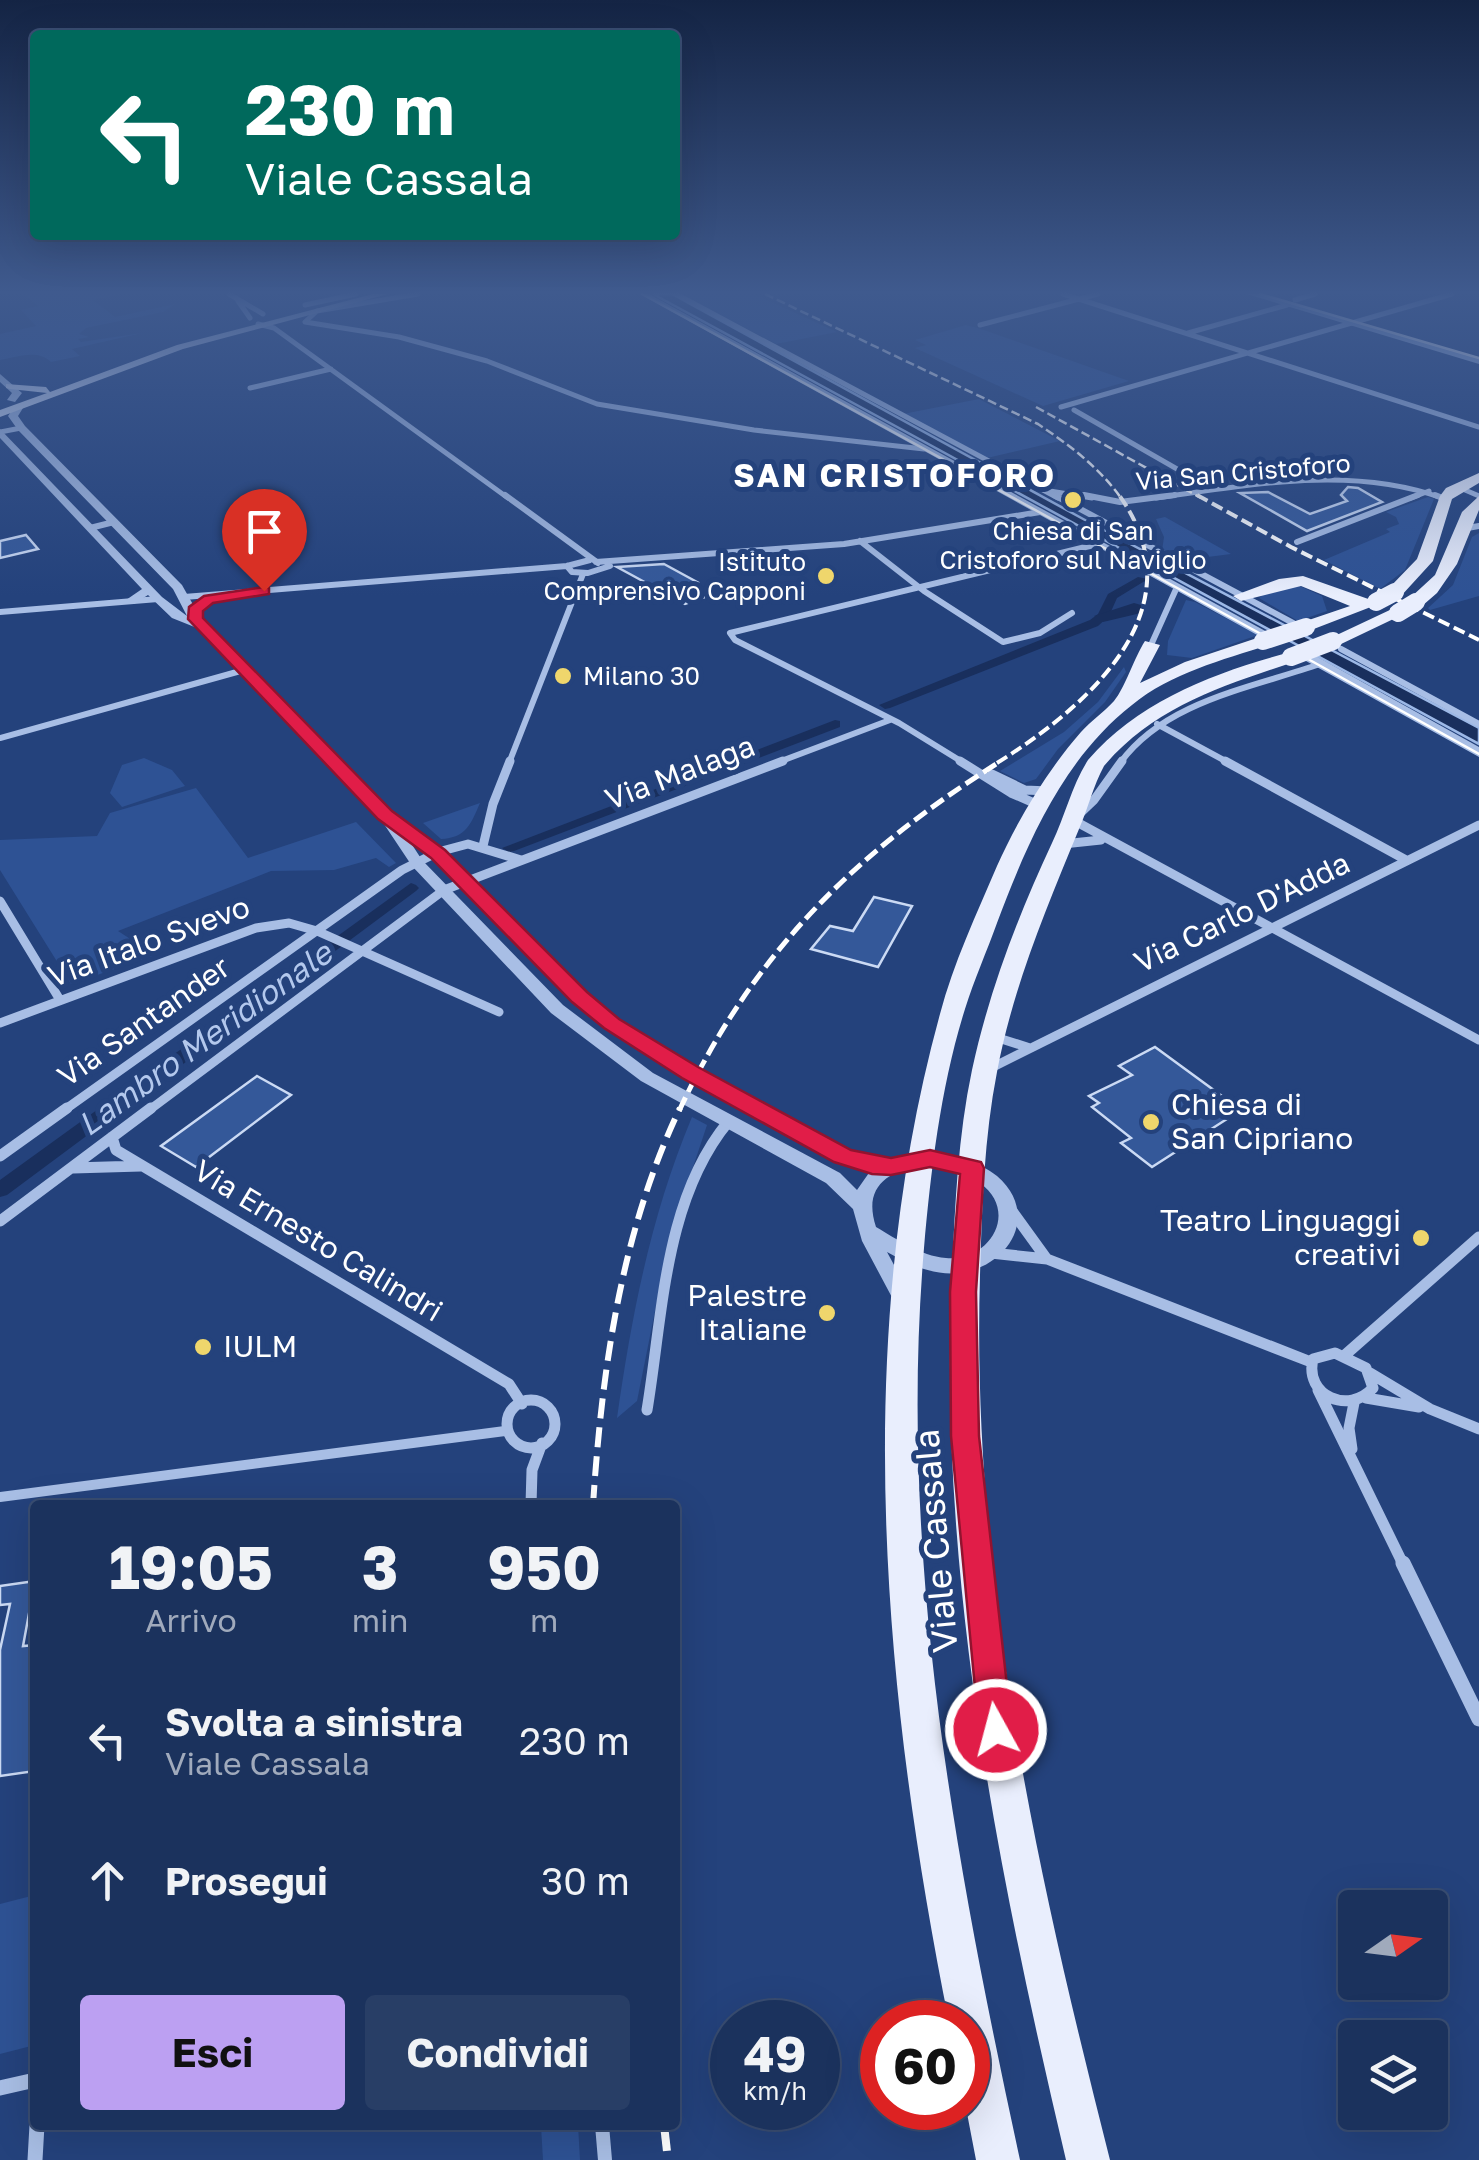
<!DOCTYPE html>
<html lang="it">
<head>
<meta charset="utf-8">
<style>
  :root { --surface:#1b325d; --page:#283e66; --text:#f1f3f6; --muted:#a0aabc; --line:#394d72; --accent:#bca0f2 }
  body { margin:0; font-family:"Golos Text",sans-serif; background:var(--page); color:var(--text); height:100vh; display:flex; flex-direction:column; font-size:38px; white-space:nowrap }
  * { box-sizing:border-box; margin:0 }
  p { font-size:32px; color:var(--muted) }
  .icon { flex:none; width:55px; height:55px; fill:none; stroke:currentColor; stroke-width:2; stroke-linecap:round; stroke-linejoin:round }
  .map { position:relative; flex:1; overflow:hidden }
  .sheet { position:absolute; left:30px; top:1500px; width:650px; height:630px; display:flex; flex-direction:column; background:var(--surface); border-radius:10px; box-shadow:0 10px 40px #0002,0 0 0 2px var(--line) }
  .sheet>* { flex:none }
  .banner { position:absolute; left:30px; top:30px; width:650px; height:210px; border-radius:10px; box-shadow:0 10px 40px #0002,0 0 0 2px var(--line); background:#00695c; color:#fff; overflow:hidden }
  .needle { width:65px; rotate:76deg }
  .buttons { position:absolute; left:1338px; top:1890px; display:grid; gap:20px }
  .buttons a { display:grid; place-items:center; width:110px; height:110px; border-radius:10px; background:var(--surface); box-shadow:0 10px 40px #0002,0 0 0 2px var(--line); font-size:50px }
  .speed { position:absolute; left:710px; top:2000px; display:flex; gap:20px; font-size:50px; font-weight:700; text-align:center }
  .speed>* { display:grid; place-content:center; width:130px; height:130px; border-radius:50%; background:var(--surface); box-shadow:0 10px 40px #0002,0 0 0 2px var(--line); line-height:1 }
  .speed small { font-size:25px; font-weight:400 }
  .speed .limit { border:15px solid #d22; background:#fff; color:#111 }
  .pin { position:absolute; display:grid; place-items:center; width:85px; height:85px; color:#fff; margin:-102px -42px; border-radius:50% 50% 50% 0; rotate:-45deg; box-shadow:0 0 10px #0007 }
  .pin .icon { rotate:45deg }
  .me { position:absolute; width:110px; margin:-55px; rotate:353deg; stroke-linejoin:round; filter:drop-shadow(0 0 8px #0008) }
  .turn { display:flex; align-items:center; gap:35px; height:210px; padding:0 50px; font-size:45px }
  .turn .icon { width:130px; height:130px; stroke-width:2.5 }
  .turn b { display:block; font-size:70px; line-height:85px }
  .eta { display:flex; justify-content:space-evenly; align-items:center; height:170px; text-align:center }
  .eta b { font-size:60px; font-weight:700; line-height:70px }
  .action { display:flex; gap:20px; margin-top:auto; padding:20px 50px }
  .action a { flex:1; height:115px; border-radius:10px; background:var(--accent); color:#111; font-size:40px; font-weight:700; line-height:115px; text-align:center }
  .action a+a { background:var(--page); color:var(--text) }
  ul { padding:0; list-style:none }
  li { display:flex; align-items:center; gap:30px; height:140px; padding:0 50px }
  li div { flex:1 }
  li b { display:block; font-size:38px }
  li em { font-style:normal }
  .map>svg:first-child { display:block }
</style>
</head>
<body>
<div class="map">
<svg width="1479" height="2160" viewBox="0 0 1479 2160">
  <rect width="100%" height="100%" fill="#24427c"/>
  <!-- green -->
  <path fill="#2e5294" d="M23 294H123L93 300 115 317 175 304 163 312 86 328 79 334 89 337 78 339 81 342 142 333 72 349 80 356 51 362C37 349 18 357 0 360V334L36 326 21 310 38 306Z
    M681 294H754L837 332 776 344Z
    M966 325 981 329 1129 381 1043 406 915 348 926 345 915 340Z
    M979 399 1060 441 987 458 903 414Z
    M1428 497 1434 499 1405 570 1380 589 1324 560 1390 532 1386 529 1399 524 1396 517 1386 512Z
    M1165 517 1231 554 1184 560 1162 551 1164 537 1156 519Z
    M1479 533V596L1430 610 1428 608 1453 585 1472 537Z
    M1295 584 1322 596 1327 611 1298 621 1259 598 1266 592Z
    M1186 600 1195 602 1258 635 1192 658 1167 655 1168 641Z
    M1124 667 1126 672 1105 702 1058 749 1036 779 1024 783 1000 771 1064 732 1098 702Z
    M144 758 172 770 185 786 122 807 110 793 122 765Z
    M196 788 248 858 356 822 396 863 389 867 376 858 334 870 271 871 118 931 155 955 71 984 0 870V840L97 836 110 813Z
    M480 803C471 824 466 838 441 839L423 823Z
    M692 1117 707 1125 670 1236 637 1401 617 1418C632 1313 651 1215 692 1117Z
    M35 1895V2045L0 2054V1904Z
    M578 2125 580 2160H543L541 2126Z"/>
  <!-- water -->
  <path fill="#192f5d" stroke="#9cb8e6" stroke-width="2.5" d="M653 294H672L1085 520 1479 728V744Z"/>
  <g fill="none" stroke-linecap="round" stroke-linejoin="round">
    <!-- canal -->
    <path fill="#192f5d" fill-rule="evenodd" d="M1138 577 1148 579 1117 598 1109 616 1098 626 890 708 885 709 879 705 1090 620 1098 614 1108 594Z
      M835 720 840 721V727L514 851 509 852 502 848Z
      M411 883 416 885 419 888 416 891 7 1195 0 1197V1180Z"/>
    <!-- river -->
    <path fill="#192f5d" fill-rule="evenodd" d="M1134 603 1141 605V613L1103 622 1094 616Z"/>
  </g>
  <!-- building -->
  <path fill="#345899" stroke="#cbdaf4" stroke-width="2.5" d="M1348 487 1358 488 1382 502 1307 531 1240 493 1268 492 1310 514 1347 501 1341 495Z
    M26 535 38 549 0 558V541Z
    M664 564 697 582 692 584 711 595 685 604 617 567Z
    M874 897 912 906 878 967 811 949 830 926 853 931Z
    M1155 1047 1241 1110 1152 1167 1121 1143 1131 1138 1092 1107 1099 1103 1089 1096 1132 1075 1119 1066Z
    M257 1076 291 1095 196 1167 161 1146Z
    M35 1581 23 1646 35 1645V1771L0 1776V1650L10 1604 0 1605V1586Z"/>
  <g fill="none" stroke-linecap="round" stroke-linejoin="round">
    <!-- pedestrian-far3 -->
    <path stroke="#a8bee5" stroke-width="5" d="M1411 498 1429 491"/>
    <!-- pedestrian-far2 -->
    <path stroke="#a8bee5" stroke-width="6" d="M1297 542 1418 495"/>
    <!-- pedestrian-far1 -->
    <path stroke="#a8bee5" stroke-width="10" d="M0 1497 505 1431"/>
    <!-- pedestrian -->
    <path stroke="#a8bee5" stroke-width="14" d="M602 2125 605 2160"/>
    <!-- minor-far4 -->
    <path stroke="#a8bee5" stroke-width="5" d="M229 294 263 314
      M418 294 317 311 305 322 399 337 487 361 597 404 754 430 924 449
      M676 294 1058 498
      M1063 294 1479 427
      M1295 300 1315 294
      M238 301 250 318
      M305 305 356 294
      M258 324 274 328 508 498
      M980 325 1098 294
      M1188 333 1287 305
      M250 388 331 369
      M1061 407 1452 294
      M1074 410 1212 489
      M0 432 21 428
      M1464 483 1465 490 1479 496
      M1044 490 1092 498
      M1156 498C1250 485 1351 465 1442 498"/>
    <!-- minor-far3 -->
    <path stroke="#a8bee5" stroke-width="6" d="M505 495 598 563
      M1054 495 1293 623
      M1084 495 1120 502 1175 495
      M1435 495 1445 499
      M90 528 114 522
      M1462 529 1479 526
      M860 541 924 591 1003 642 1040 633 1072 613
      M596 562 844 544 1040 512
      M567 566 572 572 588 573 610 566
      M184 597 567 566 590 560
      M0 612 158 599
      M1151 645 1177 587
      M1341 649 1479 724
      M1157 724 1229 763
      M0 738 244 670
      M509 763 583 574
      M776 763 890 720
      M964 763 899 723 735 640 730 633 1098 544
      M1120 763C1165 701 1251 688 1320 664"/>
    <!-- minor-far2 -->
    <path stroke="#a8bee5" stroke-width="9" d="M960 761 1011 793 1041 806
      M1122 761 1094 800 1073 820 1479 1040
      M1225 761 1406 860
      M992 774 1025 790 1049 791
      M1063 844 1101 840
      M483 846 493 804 510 761
      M0 901 60 1000
      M0 1023 256 928 289 923 317 931 499 1012
      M992 1036 1027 1047
      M989 1069 1479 825
      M63 1111 402 870 438 852 468 844 521 860
      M148 1111 444 890 783 761"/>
    <!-- minor-far1 -->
    <path stroke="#a8bee5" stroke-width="11" d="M112 1137 116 1150 509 1384 522 1404
      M0 1156 67 1108
      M73 1168 141 1166
      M1012 1211 1046 1258
      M0 1221 151 1108
      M991 1253 1047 1259 1311 1362
      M1335 1353 1366 1368 1373 1388C1349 1415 1304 1396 1313 1359Z
      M1345 1355 1479 1237
      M1370 1373 1430 1409 1479 1429
      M1318 1390 1404 1566
      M1366 1398 1419 1407
      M507 1424a24 24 0 1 1 48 0a24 24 0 1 1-48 0Z
      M647 1410C663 1314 664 1200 728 1122
      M1352 1449 1349 1428 1354 1403
      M531 1505 532 1470 542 1443"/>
    <!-- minor -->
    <path stroke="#a8bee5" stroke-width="15" d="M1403 1563 1479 1719
      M0 2088 35 2080
      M35 2160 37 2125"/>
    <!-- tertiary -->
    <path fill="#a8bee5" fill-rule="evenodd" d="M640 294H649L1269 633 1259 636Z
      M1247 294H1259L1479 358V364Z
      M0 374 22 393 15 402 7 400 12 393 0 382Z
      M15 406 23 408 18 416 25 426 182 585 200 617 393 817 426 837 450 858C498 903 540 955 590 997 637 1037 691 1065 744 1095 775 1112 806 1131 838 1145 852 1152 872 1162 888 1160 898 1159 908 1154 918 1154 943 1151 977 1160 997 1176 1041 1214 1009 1267 959 1273 934 1276 908 1264 887 1252L912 1298 909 1303 902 1306 895 1303 862 1241 853 1209 826 1183 641 1081 551 1013 412 866 380 818 197 628 172 618 148 595 134 604H126V600L142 589 0 438V429L162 597 187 616 173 589 18 430 8 416ZM407 837C463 877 504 933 553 981 608 1035 674 1071 741 1108 783 1132 824 1158 871 1170L857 1190 840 1173 653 1073 563 1005 422 860ZM922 1166C942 1168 963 1170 980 1183 1020 1212 989 1262 946 1258 920 1256 897 1239 876 1227 863 1188 886 1171 922 1166Z
      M1306 655H1314L1479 747V757L1306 661Z"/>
    <!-- secondary -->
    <path fill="#d1ddf5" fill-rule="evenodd" d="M373 294H388L183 349 0 417V410L47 393 10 389 6 388V384L46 387 50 392 177 345Z"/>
    <!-- primary -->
    <path fill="#e9eefd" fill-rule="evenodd" d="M1479 473V483L1452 499 1433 561 1401 596H1389V588L1417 559 1440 496 1446 488Z
      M1479 496V510L1457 564 1437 593 1422 606H1410V598L1435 575 1462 512Z
      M1303 576 1374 601 1376 605 1306 632 1297 627 1300 623 1350 606 1301 586 1241 601 1233 596 1279 579Z
      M1392 609 1406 613 1339 645 1324 641Z
      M1263 636 1272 641 1269 645C1222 660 1171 673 1132 705 1063 759 1027 843 997 923 987 951 974 980 965 1009 941 1085 931 1169 924 1248 898 1556 955 1860 1020 2160H976L966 2108 968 2022H949C883 1694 850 1340 940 1014 953 964 977 913 997 866 1018 819 1047 771 1081 732 1091 721 1104 712 1114 701 1125 688 1134 658 1145 641L1160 645 1140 683 1185 662Z
      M1291 652 1300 657 1297 661C1225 685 1155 706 1104 766 1093 786 1088 809 1079 829 1046 909 1013 987 997 1072 984 1138 982 1207 980 1275 971 1576 1036 1869 1110 2160H1066C997 1868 938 1574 952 1273 955 1205 958 1136 972 1070 989 991 1018 916 1052 843 1065 816 1072 785 1088 760 1140 700 1216 672 1291 652Z"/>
    <!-- tram -->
    <path stroke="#fff" stroke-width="2.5" d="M642 294 1261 634
      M1260 294 1479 358
      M1308 659 1479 754"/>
    <!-- rail-far4 -->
    <path stroke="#fff" stroke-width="2.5" stroke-dasharray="9 4" stroke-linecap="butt" d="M765 294 1038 424C1069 445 1098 466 1121 498
      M1036 407 1201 498"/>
    <!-- rail-far3 -->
    <path stroke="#fff" stroke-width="4" stroke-dasharray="12 5" stroke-linecap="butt" d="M1197 495 1291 547 1479 640
      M997 763C1087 707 1201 609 1119 495"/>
    <!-- rail-far2 -->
    <path stroke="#fff" stroke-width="5" stroke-dasharray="15 6" stroke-linecap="butt" d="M679 1111C753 953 854 853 1001 761"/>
    <!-- rail-far1 -->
    <path stroke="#fff" stroke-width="6" stroke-dasharray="20 9" stroke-linecap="butt" d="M593 1505C602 1369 621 1232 680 1108"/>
    <!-- rail -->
    <path stroke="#fff" stroke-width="8" stroke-dasharray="26 11" stroke-linecap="butt" d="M664 2125 668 2160"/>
    <!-- primary-bridge -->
    <path stroke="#e9eefd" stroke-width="18" d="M1376 602 1395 592
      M1398 613 1416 602
      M1263 641 1306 627
      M1291 657 1333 641"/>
  </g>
  <!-- sky -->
  <linearGradient id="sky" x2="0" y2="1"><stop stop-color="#142444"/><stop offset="0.49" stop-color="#3f5a8e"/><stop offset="1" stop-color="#3f5a8e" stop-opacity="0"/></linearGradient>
  <rect width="1479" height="596" fill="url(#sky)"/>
  <!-- route -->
  <path fill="#e11d48" stroke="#92132f" stroke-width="2.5" d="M264 587 269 588V594L213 603 203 611V618L392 811 445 850 587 992 619 1019 698 1067 851 1150 891 1158 930 1150 981 1162 984 1168 976 1292 979 1436 1012 1730 1007 1741 996 1746 984 1741 979 1730 951 1436 950 1292 960 1174 930 1167 891 1175 872 1174 834 1162 682 1078 604 1028 572 1002 431 858 378 819 188 619 189 607 204 596Z"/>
  <!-- markers -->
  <g fill="#efd66c" stroke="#24427c" stroke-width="4">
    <circle cx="1073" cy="500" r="10"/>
    <circle cx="826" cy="576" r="10"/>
    <circle cx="563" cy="676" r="10"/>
    <circle cx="1151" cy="1122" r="10"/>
    <circle cx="1421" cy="1238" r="10"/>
    <circle cx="827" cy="1313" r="10"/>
    <circle cx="203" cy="1347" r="10"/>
  </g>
  <g text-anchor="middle" stroke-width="10" stroke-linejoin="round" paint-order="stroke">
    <!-- far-street labels -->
    <g font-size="25" fill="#fff" stroke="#24427c">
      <text transform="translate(1243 472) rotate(-5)" y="9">Via San Cristoforo</text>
    </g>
    <!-- far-poi labels -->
    <g font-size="25" fill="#fff" stroke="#24427c">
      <text x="1073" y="540">Chiesa di San<tspan x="1073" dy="29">Cristoforo sul Naviglio</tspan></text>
      <text x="806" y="571" text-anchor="end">Istituto<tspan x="806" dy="29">Comprensivo Capponi</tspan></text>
      <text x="583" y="685" text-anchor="start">Milano 30</text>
    </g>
    <!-- street labels -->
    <g font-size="30" fill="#fff" stroke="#24427c">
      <text transform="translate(680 773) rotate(-21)" y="10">Via Malaga</text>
      <text transform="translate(1242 913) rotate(-26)" y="10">Via Carlo D'Adda</text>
      <text transform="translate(149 942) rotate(-20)" y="10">Via Italo Svevo</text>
      <text transform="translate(144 1022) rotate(-35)" y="10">Via Santander</text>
      <text transform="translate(318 1241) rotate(31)" y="10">Via Ernesto Calindri</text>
    </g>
    <!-- poi labels -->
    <g font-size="30" fill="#fff" stroke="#24427c" text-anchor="start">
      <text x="1171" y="1115">Chiesa di<tspan x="1171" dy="34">San Cipriano</tspan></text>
      <text x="1401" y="1231" text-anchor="end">Teatro Linguaggi<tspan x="1401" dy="34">creativi</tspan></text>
      <text x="807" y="1306" text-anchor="end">Palestre<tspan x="807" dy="34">Italiane</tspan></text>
      <text x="223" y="1357">IULM</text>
    </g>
    <!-- far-district labels -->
    <g font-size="32" font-weight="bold" letter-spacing="2.5" fill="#fff" stroke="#24427c">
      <text x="895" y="487">SAN CRISTOFORO</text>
    </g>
    <!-- water labels -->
    <g font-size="32" font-style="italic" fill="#b3c8ed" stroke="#24427c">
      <text transform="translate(205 1039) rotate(-36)" y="11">Lambro Meridionale</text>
    </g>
    <!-- near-street labels -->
    <g font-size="35" fill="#fff" stroke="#24427c">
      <text transform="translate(936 1541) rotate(-95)" y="12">Viale Cassala</text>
    </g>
  </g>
</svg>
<div class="buttons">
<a><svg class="needle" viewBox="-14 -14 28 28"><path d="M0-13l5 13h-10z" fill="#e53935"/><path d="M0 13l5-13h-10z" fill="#a0aabc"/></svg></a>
<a><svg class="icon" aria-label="layers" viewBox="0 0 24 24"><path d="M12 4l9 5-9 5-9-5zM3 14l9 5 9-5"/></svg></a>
</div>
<div class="speed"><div>49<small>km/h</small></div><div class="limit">60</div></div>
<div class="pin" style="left:264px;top:591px;background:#d93025"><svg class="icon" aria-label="arrive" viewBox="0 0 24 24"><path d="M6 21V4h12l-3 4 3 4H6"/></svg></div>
<svg class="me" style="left:996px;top:1730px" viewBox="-20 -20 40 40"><circle r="17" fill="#e11d48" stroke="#fff" stroke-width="3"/><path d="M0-11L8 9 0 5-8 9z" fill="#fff"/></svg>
<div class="banner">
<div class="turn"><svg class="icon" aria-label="left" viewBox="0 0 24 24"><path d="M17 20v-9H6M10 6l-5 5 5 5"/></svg><div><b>230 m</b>Viale Cassala</div></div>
</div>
<section class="sheet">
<div class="eta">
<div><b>19:05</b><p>Arrivo</p></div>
<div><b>3</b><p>min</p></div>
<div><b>950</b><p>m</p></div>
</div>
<ul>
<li><svg class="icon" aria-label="left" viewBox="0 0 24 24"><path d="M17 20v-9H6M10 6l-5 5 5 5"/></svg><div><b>Svolta a sinistra</b><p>Viale Cassala</p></div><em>230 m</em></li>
<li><svg class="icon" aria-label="ahead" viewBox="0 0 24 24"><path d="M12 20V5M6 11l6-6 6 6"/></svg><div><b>Prosegui</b></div><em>30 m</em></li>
</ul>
<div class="action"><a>Esci</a><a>Condividi</a></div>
</section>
</div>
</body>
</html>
